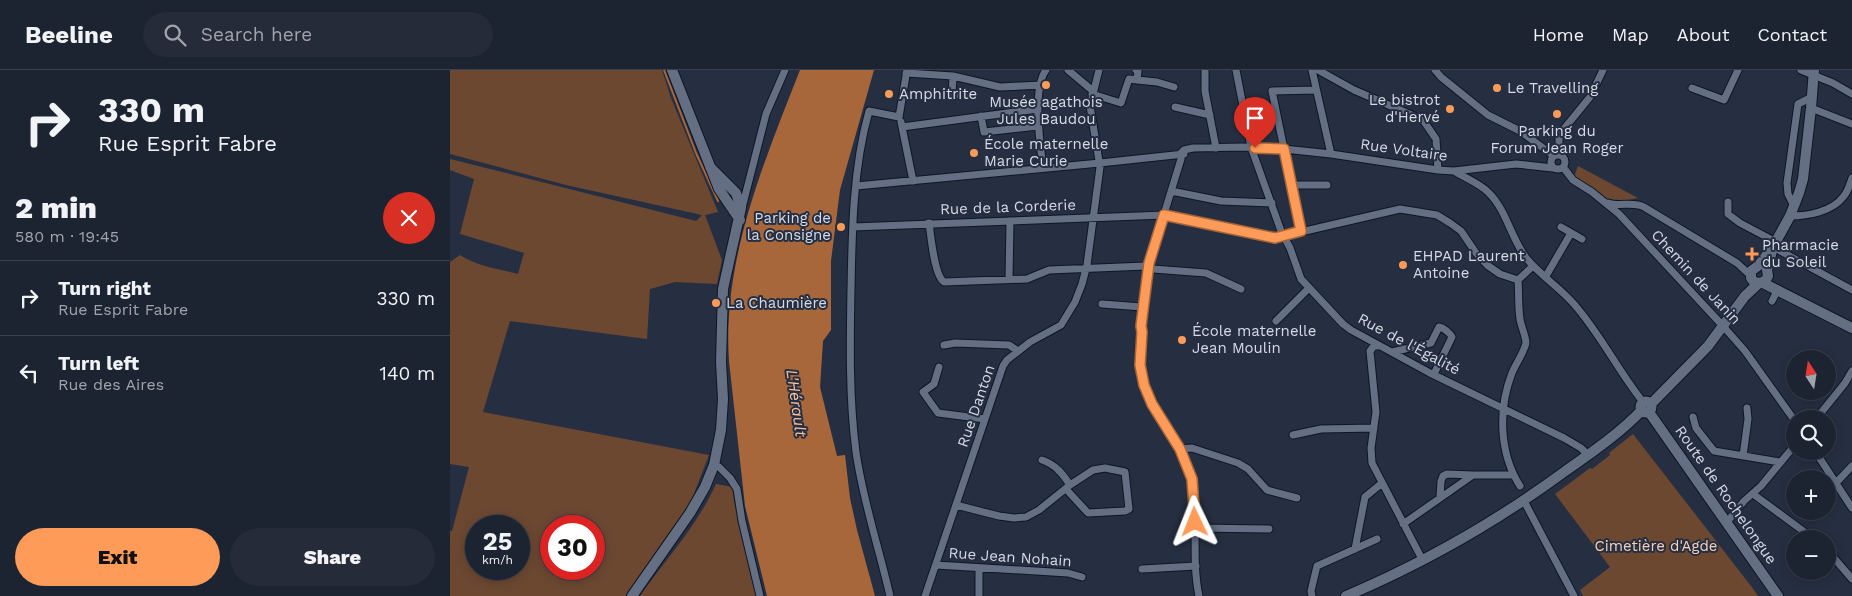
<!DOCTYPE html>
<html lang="en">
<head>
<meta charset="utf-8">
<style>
  :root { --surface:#1c2331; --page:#252b39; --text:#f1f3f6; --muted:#a0a4ab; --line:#3a404d; --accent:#fe9b58 }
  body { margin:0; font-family:"Work Sans",sans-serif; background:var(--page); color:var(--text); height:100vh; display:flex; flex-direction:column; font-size:19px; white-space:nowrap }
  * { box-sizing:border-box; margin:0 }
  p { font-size:16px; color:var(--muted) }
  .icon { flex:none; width:28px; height:28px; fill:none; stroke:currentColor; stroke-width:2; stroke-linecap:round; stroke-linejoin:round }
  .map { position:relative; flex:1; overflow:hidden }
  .sheet { display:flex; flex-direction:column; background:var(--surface); width:450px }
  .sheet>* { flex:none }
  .banner { background:#1c2331; color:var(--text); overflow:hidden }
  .needle { width:32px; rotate:348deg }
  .tools { position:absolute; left:1336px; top:280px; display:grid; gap:10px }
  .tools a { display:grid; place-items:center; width:50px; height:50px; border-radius:50%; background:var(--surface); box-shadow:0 2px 12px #0003,0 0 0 1px var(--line); font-size:25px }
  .speed { position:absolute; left:15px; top:445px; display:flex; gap:10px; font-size:25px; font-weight:700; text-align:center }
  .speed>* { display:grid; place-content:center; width:65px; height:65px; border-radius:50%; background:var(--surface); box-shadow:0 2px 12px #0003,0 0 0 1px var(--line); line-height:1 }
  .speed small { font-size:12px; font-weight:400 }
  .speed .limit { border:8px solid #d22; background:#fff; color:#111 }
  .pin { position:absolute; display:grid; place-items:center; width:42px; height:42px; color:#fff; margin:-51px -21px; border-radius:50% 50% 50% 0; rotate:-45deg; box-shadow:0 0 5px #0007 }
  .pin .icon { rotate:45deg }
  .me { position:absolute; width:55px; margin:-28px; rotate:358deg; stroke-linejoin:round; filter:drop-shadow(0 0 4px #0008) }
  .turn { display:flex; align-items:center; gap:18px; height:105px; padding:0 15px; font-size:22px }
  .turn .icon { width:65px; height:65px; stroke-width:2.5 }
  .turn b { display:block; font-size:35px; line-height:42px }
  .round { display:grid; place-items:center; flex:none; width:52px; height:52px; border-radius:26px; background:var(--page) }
  .overview { display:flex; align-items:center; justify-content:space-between; height:85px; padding:0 15px }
  h1 { font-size:30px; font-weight:800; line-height:38px }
  .primary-button { display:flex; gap:10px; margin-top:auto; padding:10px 15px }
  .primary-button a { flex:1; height:58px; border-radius:30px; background:var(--accent); color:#111; font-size:20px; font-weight:800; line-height:58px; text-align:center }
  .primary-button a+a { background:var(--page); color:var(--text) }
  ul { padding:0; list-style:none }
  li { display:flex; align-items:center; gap:15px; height:75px; padding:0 15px; border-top:1px solid var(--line) }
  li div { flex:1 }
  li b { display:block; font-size:19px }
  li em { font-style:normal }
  header { display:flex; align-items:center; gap:30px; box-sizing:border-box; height:70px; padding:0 25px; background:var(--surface); border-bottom:1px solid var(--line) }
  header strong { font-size:24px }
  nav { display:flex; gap:28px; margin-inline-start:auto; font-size:18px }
  .search { width:350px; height:45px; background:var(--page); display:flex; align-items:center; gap:12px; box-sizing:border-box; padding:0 18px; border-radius:28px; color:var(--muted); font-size:19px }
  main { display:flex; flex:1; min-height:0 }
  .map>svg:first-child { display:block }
</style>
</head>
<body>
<header>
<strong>Beeline</strong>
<div class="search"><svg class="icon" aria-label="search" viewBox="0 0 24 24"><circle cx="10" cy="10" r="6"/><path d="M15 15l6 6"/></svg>Search here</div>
<nav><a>Home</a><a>Map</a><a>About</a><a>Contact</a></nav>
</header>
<main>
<section class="sheet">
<div class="banner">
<div class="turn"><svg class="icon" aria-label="right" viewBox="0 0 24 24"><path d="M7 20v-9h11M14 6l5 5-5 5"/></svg><div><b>330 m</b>Rue Esprit Fabre</div></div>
</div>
<div class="overview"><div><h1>2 min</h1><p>580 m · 19:45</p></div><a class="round" style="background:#d93025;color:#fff"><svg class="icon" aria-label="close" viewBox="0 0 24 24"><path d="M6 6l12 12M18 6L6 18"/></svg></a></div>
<ul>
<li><svg class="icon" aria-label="right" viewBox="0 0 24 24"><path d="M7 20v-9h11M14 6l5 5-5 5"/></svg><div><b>Turn right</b><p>Rue Esprit Fabre</p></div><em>330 m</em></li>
<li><svg class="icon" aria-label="left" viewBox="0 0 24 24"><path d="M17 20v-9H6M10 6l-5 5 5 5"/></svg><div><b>Turn left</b><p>Rue des Aires</p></div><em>140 m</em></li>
</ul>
<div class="primary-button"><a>Exit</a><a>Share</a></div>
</section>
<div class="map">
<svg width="1402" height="526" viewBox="0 0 1402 526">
  <rect width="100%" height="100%" fill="#262f41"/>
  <!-- green -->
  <path fill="#6c4831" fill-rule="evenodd" d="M0 0H212L221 28 268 142 255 145 272 190 267 214 225 212 200 219 197 269 60 251 33 342 259 385 240 434 177 526H0V461H2L19 397 0 394V192L10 185C26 196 49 199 68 204L74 183 10 164 24 109 0 100V89L246 151 252 145 116 115 0 84ZM26 456H69V499H26ZM101 456H144V499H101Z
    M1128 96 1188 128 1163 133 1124 107Z
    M1183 364 1301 516 1308 526H1133L1130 520 1160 497 1105 424 1140 398 1142 399 1160 385 1159 383Z
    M266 414 283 417 284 431 306 526H190C216 489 247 456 266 414Z"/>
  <!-- water -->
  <path fill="#a8673b" d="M350 0H424L390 120 381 191V260L373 271 370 317 387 386 395 385 400 428 407 460 425 526H317L295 436 279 291C272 190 314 92 350 0Z"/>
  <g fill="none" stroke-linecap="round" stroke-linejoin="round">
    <!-- stream -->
    <path stroke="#a8673b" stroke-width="2" d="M214 0 246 83 268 131"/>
    <defs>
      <path id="street" d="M618 0 643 21
        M686 0 688 1 687 10 707 12 724 17
        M755 0V21L766 78
        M786 0 801 77 831 161 840 178 851 209 893 254 901 260 980 303 1114 368 1131 378 1138 385
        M862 0 881 84
        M868 0 904 20 973 50 986 69 988 100
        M985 0 991 7 1038 45 1070 61 1104 86
        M1351 0 1383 13 1402 24
        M456 3 503 6 550 17 591 15
        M503 6 502 25 517 24
        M1242 18 1274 30 1288 0
        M642 24 671 33 679 9 687 10
        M725 37 760 45
        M1361 38 1402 54
        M531 46 534 62 588 56
        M451 52 463 111
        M452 57 588 39
        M731 83V89L699 193 691 256C694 268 690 281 690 294 690 304 693 315 697 324 708 355 736 378 742 412 749 450 741 488 749 526
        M731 83 734 80 743 78 792 77 834 79 881 84 988 100 1004 101 1066 94 1103 98
        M1101 92a7 7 0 1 1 14 0a7 7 0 1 1-14 0Z
        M1109 85V65L1140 27 1153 0
        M1113 97 1123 110 1142 122 1169 144 1273 256 1295 281 1345 351
        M593 98C590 74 582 19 596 0
        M1004 101C1015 108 1031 114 1039 123 1057 141 1061 169 1077 189 1090 205 1109 217 1123 233 1150 263 1168 301 1193 332
        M841 115H877
        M406 116 650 93 734 84
        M721 121 771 131 822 133
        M1278 132V144L1290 153 1326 172
        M1158 133C1170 137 1183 131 1194 137L1287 193 1300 205
        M1344 136 1338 124 1337 113 1348 34 1362 27
        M292 138 316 44 335 0
        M1340 146C1358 146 1382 142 1394 126 1398 121 1400 114 1402 108
        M479 153C481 166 484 205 494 212L577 209 599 200 695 196 703 199 756 203 791 219
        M403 157 714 145 825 168 950 139 987 145 1000 153 1011 161 1026 183 1037 195 1050 204 1068 210
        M1111 157 1132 169
        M851 161 822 21 866 20
        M1323 177 1402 220
        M1096 206 1121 163
        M559 209 560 151
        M1068 210C1069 223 1068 236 1070 249 1071 256 1075 264 1076 272 1076 279 1065 295 1062 303 1048 339 1049 383 1070 416
        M1068 210 1083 196
        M1322 231 1328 219
        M652 234 692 237
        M826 251 859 218
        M494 275 505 273 559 275 568 281
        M930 276H924L920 281 926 342 921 378 922 393 973 491
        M942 282 981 273 989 257C994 258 1000 263 1002 267L984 304
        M489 297 484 314 473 322 488 343 535 349
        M1243 347 1246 358 1264 381 1330 392
        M1366 349 1395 313 1402 301
        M843 365 871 359 924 358
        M730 379 742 378 788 393 798 399 817 420 847 428
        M1365 381 1402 438
        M1293 386 1298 349 1297 338
        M592 390C606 395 612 403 620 415
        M264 395 269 397 280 408 287 419 292 451 310 526
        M1386 413 1402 396
        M1303 424 1364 469
        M990 427 991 411 993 406 997 404 1023 405
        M1074 431 1124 526
        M506 435 549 446 564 448 576 447 589 440 620 415 643 400 655 398 675 402 679 439 675 441 638 443 616 419
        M1277 452 1294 431 1311 416 1345 375
        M953 454 1023 405H1063
        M745 458 819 459
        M905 479 915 427 932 413
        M1378 481 1402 509
        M486 495 618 503 632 507
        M529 498V526
        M692 499 746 496
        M440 526C429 478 413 431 406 382 399 328 400 273 401 219 402 160 403 98 419 41L449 47 457 0
        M475 526 553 296 557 290 580 272 611 255 625 232 632 214 637 195 650 97 640 36 649 0
        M862 526 861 521 867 496 927 469"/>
      <path id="secondary" d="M222 0 269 119 290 150
        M1323 177 1317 200 1318 206 1316 210 1311 213 1304 212 1301 208V201L1308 196 1323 177 1340 146 1349 123 1353 109 1361 38 1364 0
        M1313 213 1402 258
        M1190.5 337a5.5 5.5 0 1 1 11 0a5.5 5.5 0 1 1-11 0Z
        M1201 334 1258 276 1295 226 1309 213
        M1199 342 1328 526
        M182 526 240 443 255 417 264 395 271 360 273 329 271 292 273 219 291 138 286 123 260 97
        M896 526C974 493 1046 452 1114 402 1141 383 1169 364 1192 340"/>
    </defs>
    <!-- street casing -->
    <use href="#street" stroke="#0e1627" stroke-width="9"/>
    <!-- secondary casing -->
    <use href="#secondary" stroke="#0e1627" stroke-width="12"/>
    <!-- street -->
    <use href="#street" stroke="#646f84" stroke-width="7"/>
    <!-- secondary -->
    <use href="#secondary" stroke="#646f84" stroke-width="10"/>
  </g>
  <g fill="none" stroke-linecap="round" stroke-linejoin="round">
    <defs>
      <path id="route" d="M745 452 742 409 730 379 702 334 694 315 690 295 692 262 691 256 699 193 714 145 825 168 851 161 834 79 805 78"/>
    </defs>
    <!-- route casing -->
    <use href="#route" stroke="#a56539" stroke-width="12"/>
    <!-- route -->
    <use href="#route" stroke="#fe9b58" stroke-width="9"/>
  </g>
  <!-- markers -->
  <g fill="#fe9b58" stroke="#262f41" stroke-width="2">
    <circle cx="596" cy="15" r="5"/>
    <circle cx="1047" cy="18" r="5"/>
    <circle cx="439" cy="24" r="5"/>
    <circle cx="1000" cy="39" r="5"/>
    <circle cx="1107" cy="44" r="5"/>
    <circle cx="524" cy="83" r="5"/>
    <circle cx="391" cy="157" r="5"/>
    <path d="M1299.5 176.5h5v5h5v5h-5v5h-5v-5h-5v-5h5z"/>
    <circle cx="953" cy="195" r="5"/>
    <circle cx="266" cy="233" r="5"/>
    <circle cx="732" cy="270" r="5"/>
  </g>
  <g text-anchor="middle" stroke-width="4" stroke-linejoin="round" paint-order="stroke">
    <!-- poi labels -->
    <g font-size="15" fill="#d5dbe7" stroke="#262f41" text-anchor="start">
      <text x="1057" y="23">Le Travelling</text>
      <text x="449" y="29">Amphitrite</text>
      <text x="990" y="35" text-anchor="end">Le bistrot<tspan x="990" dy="17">d'Hervé</tspan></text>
      <text x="596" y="37" text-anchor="middle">Musée agathois<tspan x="596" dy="17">Jules Baudou</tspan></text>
      <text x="1107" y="66" text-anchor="middle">Parking du<tspan x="1107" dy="17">Forum Jean Roger</tspan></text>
      <text x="534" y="79">École maternelle<tspan x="534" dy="17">Marie Curie</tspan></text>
      <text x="381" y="153" text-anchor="end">Parking de<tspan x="381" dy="17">la Consigne</tspan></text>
      <text x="1312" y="180">Pharmacie<tspan x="1312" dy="17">du Soleil</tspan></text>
      <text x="963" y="191">EHPAD Laurent<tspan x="963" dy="17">Antoine</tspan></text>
      <text x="276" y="238">La Chaumière</text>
      <text x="742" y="266">École maternelle<tspan x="742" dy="17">Jean Moulin</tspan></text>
    </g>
    <!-- street labels -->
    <g font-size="15" fill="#d5dbe7" stroke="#262f41">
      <text transform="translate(954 80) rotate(8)" y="5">Rue Voltaire</text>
      <text transform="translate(558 137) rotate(-2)" y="5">Rue de la Corderie</text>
      <text transform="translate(1246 207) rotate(47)" y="5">Chemin de Janin</text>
      <text transform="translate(959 274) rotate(28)" y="5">Rue de l'Égalité</text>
      <text transform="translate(526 336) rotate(-71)" y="5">Rue Danton</text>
      <text transform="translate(1276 425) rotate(55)" y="5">Route de Rochelongue</text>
      <text transform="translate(560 487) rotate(4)" y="5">Rue Jean Nohain</text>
    </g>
    <!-- park labels -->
    <g font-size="15" fill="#f6d0b9" stroke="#262f41">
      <text x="1206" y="481">Cimetière d'Agde</text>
    </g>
    <!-- water labels -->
    <g font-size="16" font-style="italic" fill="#fac2a0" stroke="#262f41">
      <text transform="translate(347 333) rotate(82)" y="6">L'Hérault</text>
    </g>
  </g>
</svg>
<div class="tools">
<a><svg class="needle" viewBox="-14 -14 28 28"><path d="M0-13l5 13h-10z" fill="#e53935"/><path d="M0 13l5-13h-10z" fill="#a0a4ab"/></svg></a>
<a><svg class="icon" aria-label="search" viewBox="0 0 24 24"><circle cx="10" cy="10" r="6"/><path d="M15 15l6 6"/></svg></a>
<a>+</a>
<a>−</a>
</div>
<div class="speed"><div>25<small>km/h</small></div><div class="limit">30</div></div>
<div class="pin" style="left:805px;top:78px;background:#d93025"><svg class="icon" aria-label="arrive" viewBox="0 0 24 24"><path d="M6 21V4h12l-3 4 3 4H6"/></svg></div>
<svg class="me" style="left:745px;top:452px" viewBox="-20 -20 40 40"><path d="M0-17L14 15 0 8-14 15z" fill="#fe9b58" stroke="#fff" stroke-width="4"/></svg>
</div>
</main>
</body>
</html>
